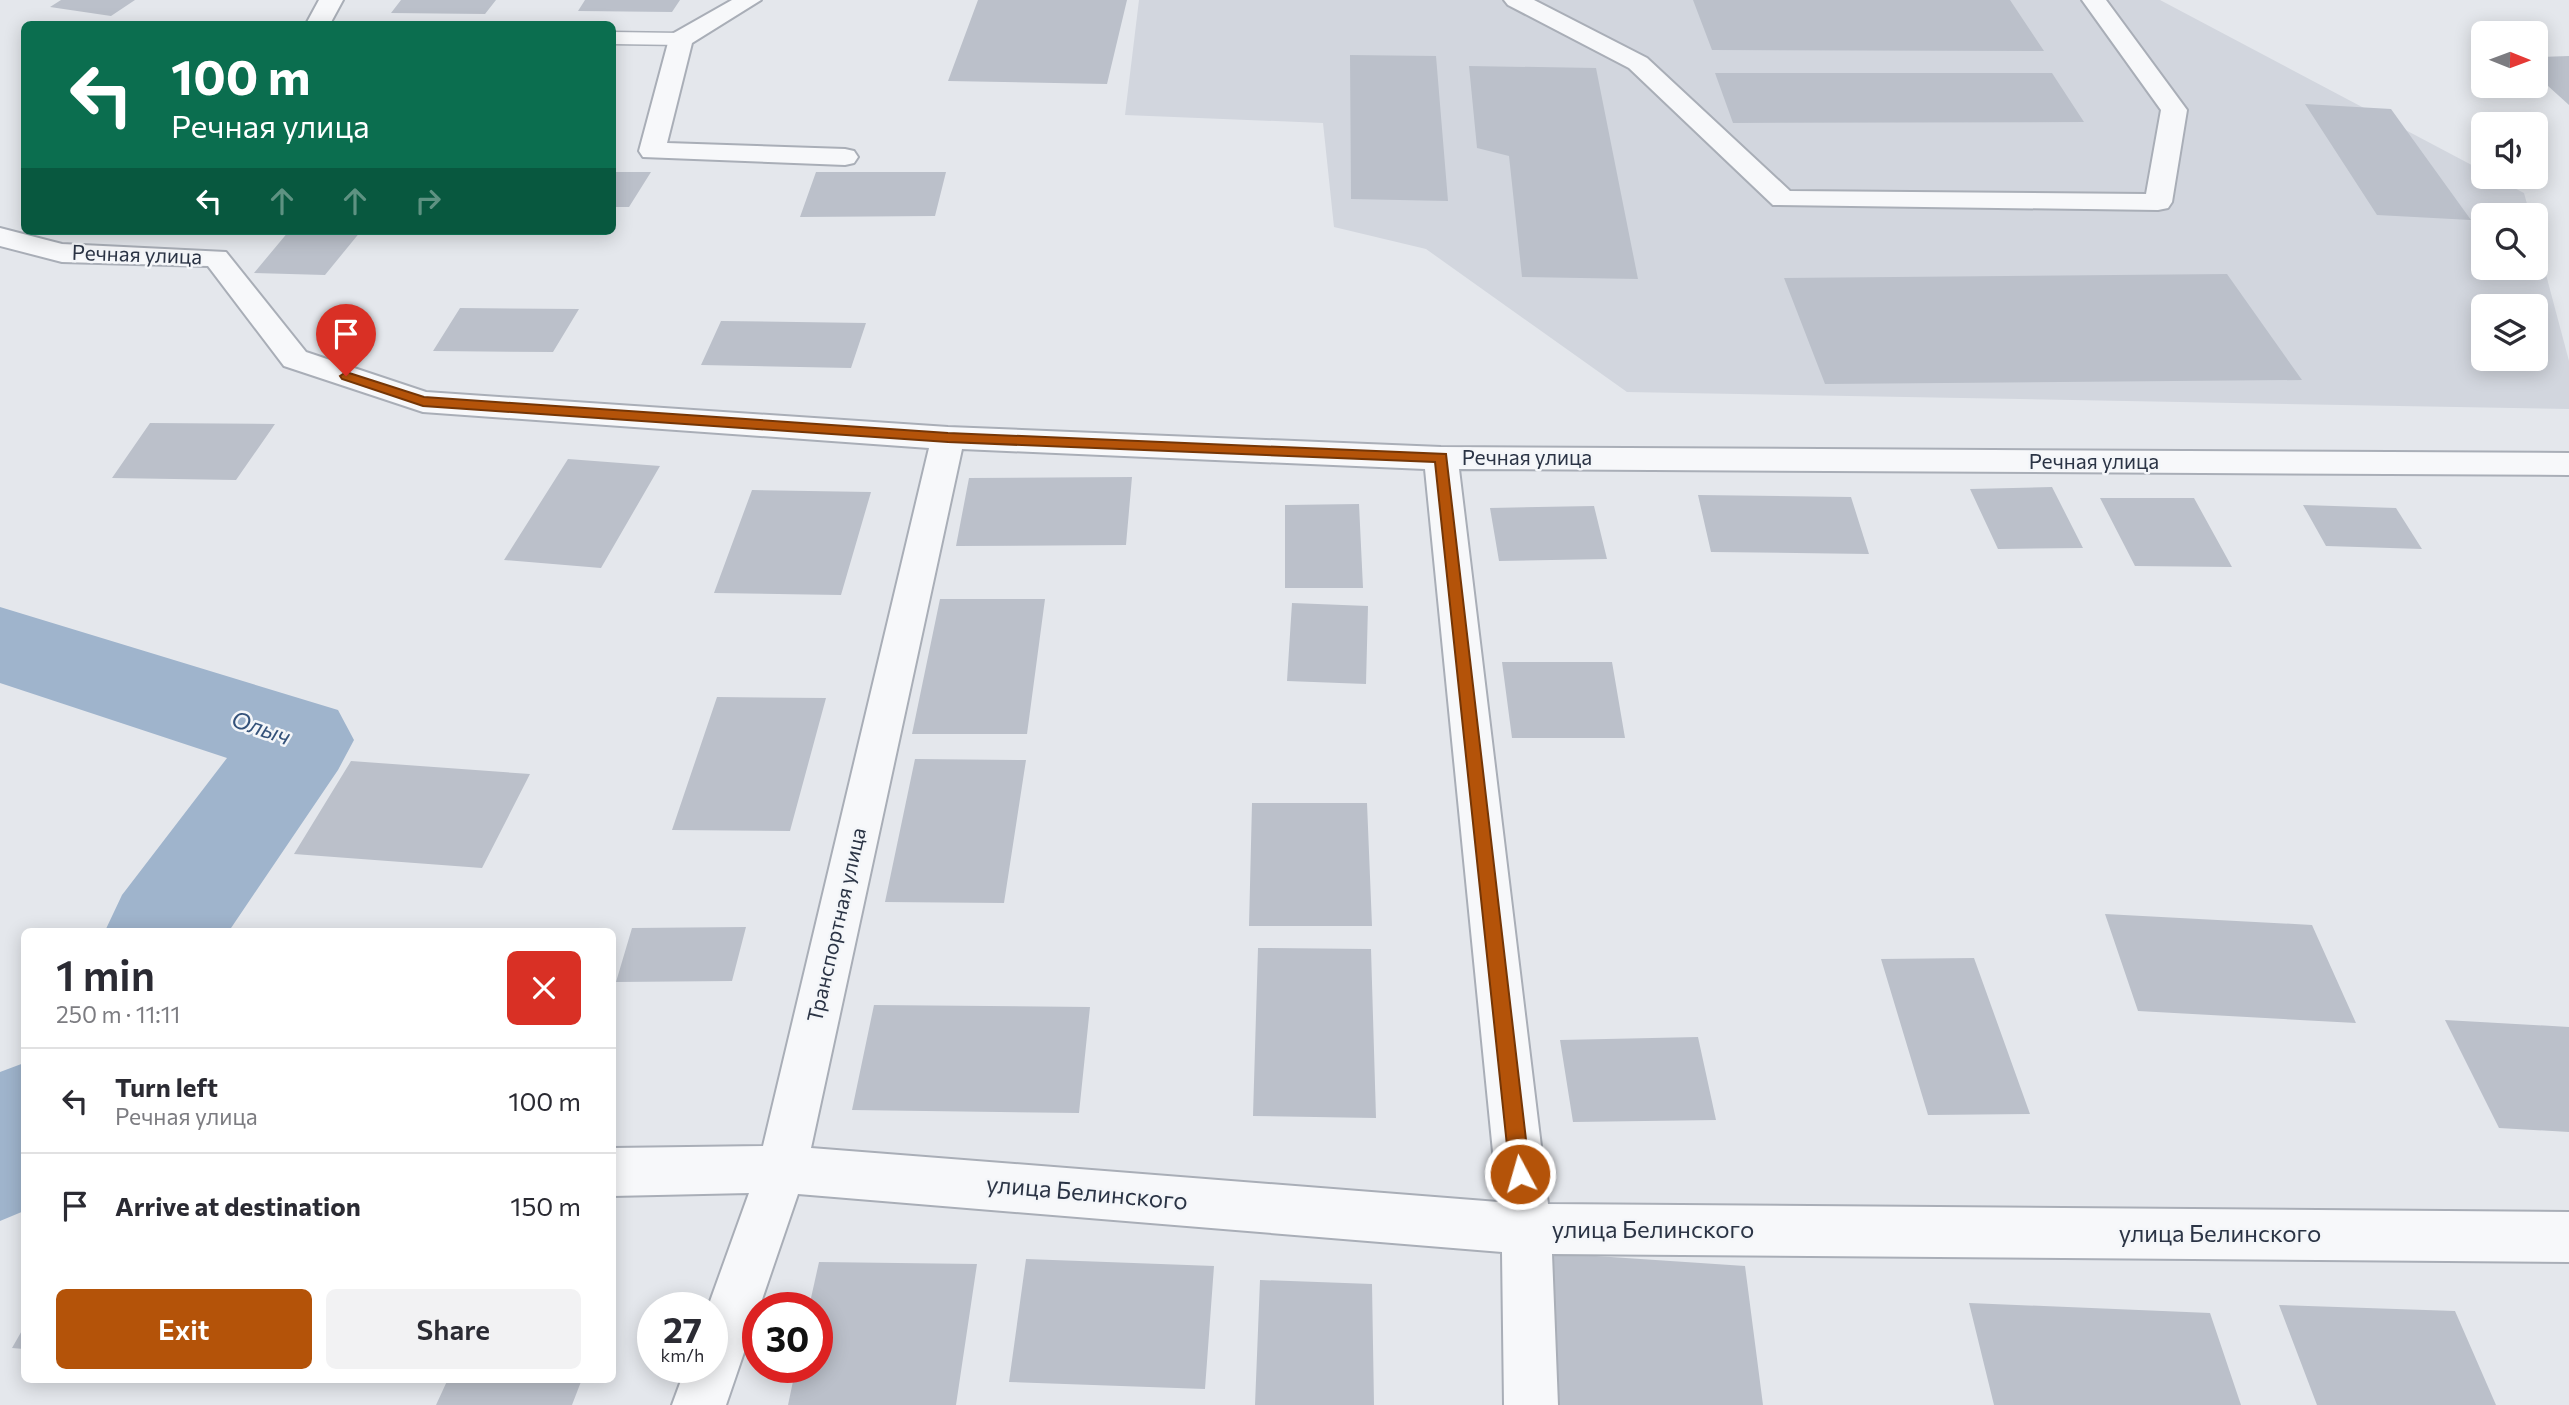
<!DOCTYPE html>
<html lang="en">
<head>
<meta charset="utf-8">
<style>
  :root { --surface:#fff; --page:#f2f2f3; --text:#2b2b33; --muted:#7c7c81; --line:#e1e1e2; --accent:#b45309 }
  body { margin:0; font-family:Commissioner,sans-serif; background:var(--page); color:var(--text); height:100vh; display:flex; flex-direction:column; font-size:26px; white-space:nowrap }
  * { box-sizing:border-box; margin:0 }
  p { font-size:23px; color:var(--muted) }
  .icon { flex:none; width:38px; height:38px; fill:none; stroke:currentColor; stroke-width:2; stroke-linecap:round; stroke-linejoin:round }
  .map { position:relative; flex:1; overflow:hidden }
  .side { position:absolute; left:21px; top:928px; width:595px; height:455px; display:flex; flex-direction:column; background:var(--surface); border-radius:10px; box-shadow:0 4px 18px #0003 }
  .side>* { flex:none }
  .hud { position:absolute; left:21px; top:21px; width:595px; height:214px; border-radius:10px; box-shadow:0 4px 18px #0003; background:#0b6e4f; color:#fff; overflow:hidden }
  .needle { width:46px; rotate:91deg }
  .controls { position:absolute; left:2471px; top:21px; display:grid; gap:14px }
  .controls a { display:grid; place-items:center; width:77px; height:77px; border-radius:10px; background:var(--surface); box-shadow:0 4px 18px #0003; font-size:35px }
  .speed { position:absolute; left:637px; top:1292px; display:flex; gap:14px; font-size:35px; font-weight:700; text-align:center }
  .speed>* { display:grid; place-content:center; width:91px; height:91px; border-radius:50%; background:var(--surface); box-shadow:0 4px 18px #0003; line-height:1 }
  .speed small { font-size:18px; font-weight:400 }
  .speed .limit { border:10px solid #d22; background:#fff; color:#111 }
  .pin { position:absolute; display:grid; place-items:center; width:60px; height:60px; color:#fff; margin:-72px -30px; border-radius:50% 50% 50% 0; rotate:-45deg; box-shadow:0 0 7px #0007 }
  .pin .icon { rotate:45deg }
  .me { position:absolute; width:77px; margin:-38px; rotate:354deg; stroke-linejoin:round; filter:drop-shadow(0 0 5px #0008) }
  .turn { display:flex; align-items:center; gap:24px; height:147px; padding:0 35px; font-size:32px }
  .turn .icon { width:91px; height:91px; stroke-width:2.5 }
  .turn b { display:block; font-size:49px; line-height:60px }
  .lanes { display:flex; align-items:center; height:66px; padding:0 35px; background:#0003; justify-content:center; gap:35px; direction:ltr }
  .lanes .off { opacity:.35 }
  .round { display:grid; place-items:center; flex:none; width:74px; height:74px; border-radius:10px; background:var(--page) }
  .summary { display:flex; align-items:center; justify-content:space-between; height:119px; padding:0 35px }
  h1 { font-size:42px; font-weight:600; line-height:52px }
  .primary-button { display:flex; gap:14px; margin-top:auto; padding:14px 35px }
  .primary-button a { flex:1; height:80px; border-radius:10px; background:var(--accent); color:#fff; font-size:28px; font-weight:600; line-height:80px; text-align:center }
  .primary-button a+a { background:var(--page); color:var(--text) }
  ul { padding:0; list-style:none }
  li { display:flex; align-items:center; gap:21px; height:105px; padding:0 35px; border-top:2px solid var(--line) }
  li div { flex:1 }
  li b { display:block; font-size:26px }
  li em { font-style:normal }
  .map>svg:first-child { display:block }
</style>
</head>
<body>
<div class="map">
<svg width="2569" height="1405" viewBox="0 0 2569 1405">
  <rect width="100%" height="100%" fill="#e4e7ec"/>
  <!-- built -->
  <path fill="#d2d6de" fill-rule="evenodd" d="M1139 0H2160L2483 171V177H2493L2524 193 2530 215H2483V268H2536V237L2569 361V409L1627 392 1426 249 1334 227 1323 123 1125 115ZM2483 306H2536V359H2483Z"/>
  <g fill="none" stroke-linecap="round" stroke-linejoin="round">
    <!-- river -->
    <path fill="#9fb4cc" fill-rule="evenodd" d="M0 607 338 710 354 740 338 770 229 931H105L122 895 227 758 0 683Z
      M24 1063V1211L0 1221V1072Z"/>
  </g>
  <!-- building -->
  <path fill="#bbc0ca" d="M61 0H135L111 16 50 7Z
    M401 0H496L485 14 391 13Z
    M585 0H680L672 12 578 11Z
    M978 0H1127L1107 84 948 81Z
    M1693 0H2010L2044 51 1712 50Z
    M1350 55 1436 56 1448 201 1351 199Z
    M2569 56V105L2536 75V57Z
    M1469 66 1596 68 1638 279 1522 277 1509 156 1477 148Z
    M1715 73H2052L2084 122 1733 123Z
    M2305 104 2391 109 2471 220 2377 215Z
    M612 172H651L629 207H612Z
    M816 172H946L935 216 800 217Z
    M289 231H361L325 275 254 273Z
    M2227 274 2302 380 1825 384 1784 278Z
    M460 308 579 309 553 352 433 351Z
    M721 321 866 323 851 368 701 365Z
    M150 423 275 424 236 480 112 478Z
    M568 459 660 466 601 568 504 560Z
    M1132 477 1126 545 956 546 969 478Z
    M2052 487 2083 548 1998 549 1970 489Z
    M752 490 871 492 841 595 714 593Z
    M1698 495 1851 497 1869 554 1711 552Z
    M2100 498H2194L2232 567 2135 566Z
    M1359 504 1363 588H1285V505Z
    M2303 505 2396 508 2422 549 2326 546Z
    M1594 506 1607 559 1499 561 1490 508Z
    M940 599H1045L1027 734H912Z
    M1292 603 1368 606 1366 684 1287 681Z
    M1502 662H1612L1625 738H1512Z
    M717 697 826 698 790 831 672 830Z
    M915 759 1026 760 1004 903 885 902Z
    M351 761 530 774 482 868 294 854Z
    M1252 803H1367L1372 926H1249Z
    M2105 914 2312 925 2356 1023 2138 1011Z
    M746 927 732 981 616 982 632 928Z
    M1258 948 1371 949 1376 1118 1253 1116Z
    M1974 958 2030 1114 1928 1115 1881 959Z
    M874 1005 1090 1007 1079 1113 852 1110Z
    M2445 1020 2569 1027V1132L2499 1128Z
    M1698 1037 1716 1120 1573 1122 1560 1040Z
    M1551 1253 1745 1266 1763 1405H1558Z
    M1026 1259 1214 1266 1205 1389 1009 1382Z
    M819 1262 977 1264 956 1405H788L796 1367H817V1307H809Z
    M1260 1280 1372 1284 1374 1405H1255Z
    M1969 1303 2210 1313 2241 1405H1994Z
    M2279 1305 2455 1311 2496 1405H2317Z
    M24 1327V1349L12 1348Z
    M448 1379H582L572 1405H436Z"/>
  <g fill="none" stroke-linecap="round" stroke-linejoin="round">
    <defs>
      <path id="service" d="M612 32 681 33 690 39 681 45 612 44Z"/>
      <path id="minor" d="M319 0H343L330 24H306Z
        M732 0H761L692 43 667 143 845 149 854 151 858 157 854 163 845 165 643 157 639 151 669 39 672 34Z
        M1504 0H1534L1647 58 1790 191 2146 194 2161 110 2082 0H2106L2187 110 2172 202 2168 208 2158 210 1773 205 1629 68 1508 5Z
        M0 228 62 244 226 252 306 352 426 392 948 427 1441 447 2569 453V475L1459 469 1548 1204 2569 1212V1262L1552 1254 1558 1405H1504L1502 1252 798 1194 726 1405H672L686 1367H712V1307H708L749 1193 612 1196V1148L763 1146 929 448 423 412 284 366 208 266 62 262 0 246ZM962 449 1425 469 1498 1202 811 1148Z"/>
    </defs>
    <!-- service casing -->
    <use href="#service" stroke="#a9aeb7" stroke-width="3"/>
    <!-- minor casing -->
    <use href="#minor" stroke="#a9aeb7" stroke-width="4"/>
    <!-- service -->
    <use href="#service" fill="#f7f8fa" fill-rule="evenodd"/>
    <!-- minor -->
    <use href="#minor" fill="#f7f8fa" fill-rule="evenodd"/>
  </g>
  <!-- route -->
  <path fill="#b45309" stroke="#753606" stroke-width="2" d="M346 372 424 397 948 433 1446 454 1530 1174 1527 1181 1520 1184 1513 1181 1510 1174 1435 462 948 442 423 406 342 379 340 376Z"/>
  <g text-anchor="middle" stroke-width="5" stroke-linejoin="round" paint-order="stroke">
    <!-- street labels -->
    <g font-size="21" fill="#2b3445" stroke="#f4f6f9">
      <text transform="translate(137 255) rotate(2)" y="7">Речная улица</text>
      <text x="1527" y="465">Речная улица</text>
      <text x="2094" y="469">Речная улица</text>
      <text transform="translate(837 925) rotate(-77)" y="7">Транспортная улица</text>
    </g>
    <!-- water labels -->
    <g font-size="23" font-style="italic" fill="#34527a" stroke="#f4f6f9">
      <text transform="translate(261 728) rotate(19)" y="8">Олыч</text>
    </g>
    <!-- near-street labels -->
    <g font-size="24" fill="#2b3445" stroke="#f4f6f9">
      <text transform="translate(1087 1193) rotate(5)" y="8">улица Белинского</text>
      <text x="1653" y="1238">улица Белинского</text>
      <text x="2220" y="1242">улица Белинского</text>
    </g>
  </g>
</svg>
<div class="controls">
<a><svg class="needle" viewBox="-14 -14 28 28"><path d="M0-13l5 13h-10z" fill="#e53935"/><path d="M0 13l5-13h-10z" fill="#7c7c81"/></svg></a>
<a><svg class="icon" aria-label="sound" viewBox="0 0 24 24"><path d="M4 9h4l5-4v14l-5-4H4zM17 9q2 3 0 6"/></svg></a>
<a><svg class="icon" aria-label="search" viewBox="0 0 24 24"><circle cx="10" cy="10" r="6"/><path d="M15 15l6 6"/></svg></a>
<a><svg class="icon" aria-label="layers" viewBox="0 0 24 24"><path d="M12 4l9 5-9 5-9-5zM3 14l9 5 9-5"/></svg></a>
</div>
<div class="speed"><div>27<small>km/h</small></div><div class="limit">30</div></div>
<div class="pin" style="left:346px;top:376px;background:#d93025"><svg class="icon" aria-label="arrive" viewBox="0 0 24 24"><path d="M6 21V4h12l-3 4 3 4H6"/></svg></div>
<svg class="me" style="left:1520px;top:1174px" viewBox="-20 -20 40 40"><circle r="17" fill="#b45309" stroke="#fff" stroke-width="3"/><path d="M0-11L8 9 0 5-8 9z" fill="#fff"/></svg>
<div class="hud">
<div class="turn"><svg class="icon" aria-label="left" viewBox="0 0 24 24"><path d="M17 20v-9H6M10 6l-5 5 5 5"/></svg><div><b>100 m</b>Речная улица</div></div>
<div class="lanes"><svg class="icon" aria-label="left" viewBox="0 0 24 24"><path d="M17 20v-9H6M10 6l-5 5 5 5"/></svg><svg class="icon off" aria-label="ahead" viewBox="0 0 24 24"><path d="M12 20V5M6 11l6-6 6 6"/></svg><svg class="icon off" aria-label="ahead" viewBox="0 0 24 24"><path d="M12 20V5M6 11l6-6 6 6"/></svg><svg class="icon off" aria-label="right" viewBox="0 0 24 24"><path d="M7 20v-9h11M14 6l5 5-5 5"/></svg></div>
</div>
<section class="side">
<div class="summary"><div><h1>1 min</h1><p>250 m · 11:11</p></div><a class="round" style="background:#d93025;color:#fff"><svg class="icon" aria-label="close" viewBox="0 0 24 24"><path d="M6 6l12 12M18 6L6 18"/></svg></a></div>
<ul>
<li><svg class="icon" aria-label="left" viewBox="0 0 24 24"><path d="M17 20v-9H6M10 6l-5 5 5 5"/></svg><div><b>Turn left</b><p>Речная улица</p></div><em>100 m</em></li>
<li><svg class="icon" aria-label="arrive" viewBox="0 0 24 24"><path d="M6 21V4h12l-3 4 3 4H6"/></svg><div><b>Arrive at destination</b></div><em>150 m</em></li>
</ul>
<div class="primary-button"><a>Exit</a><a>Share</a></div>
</section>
</div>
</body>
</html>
